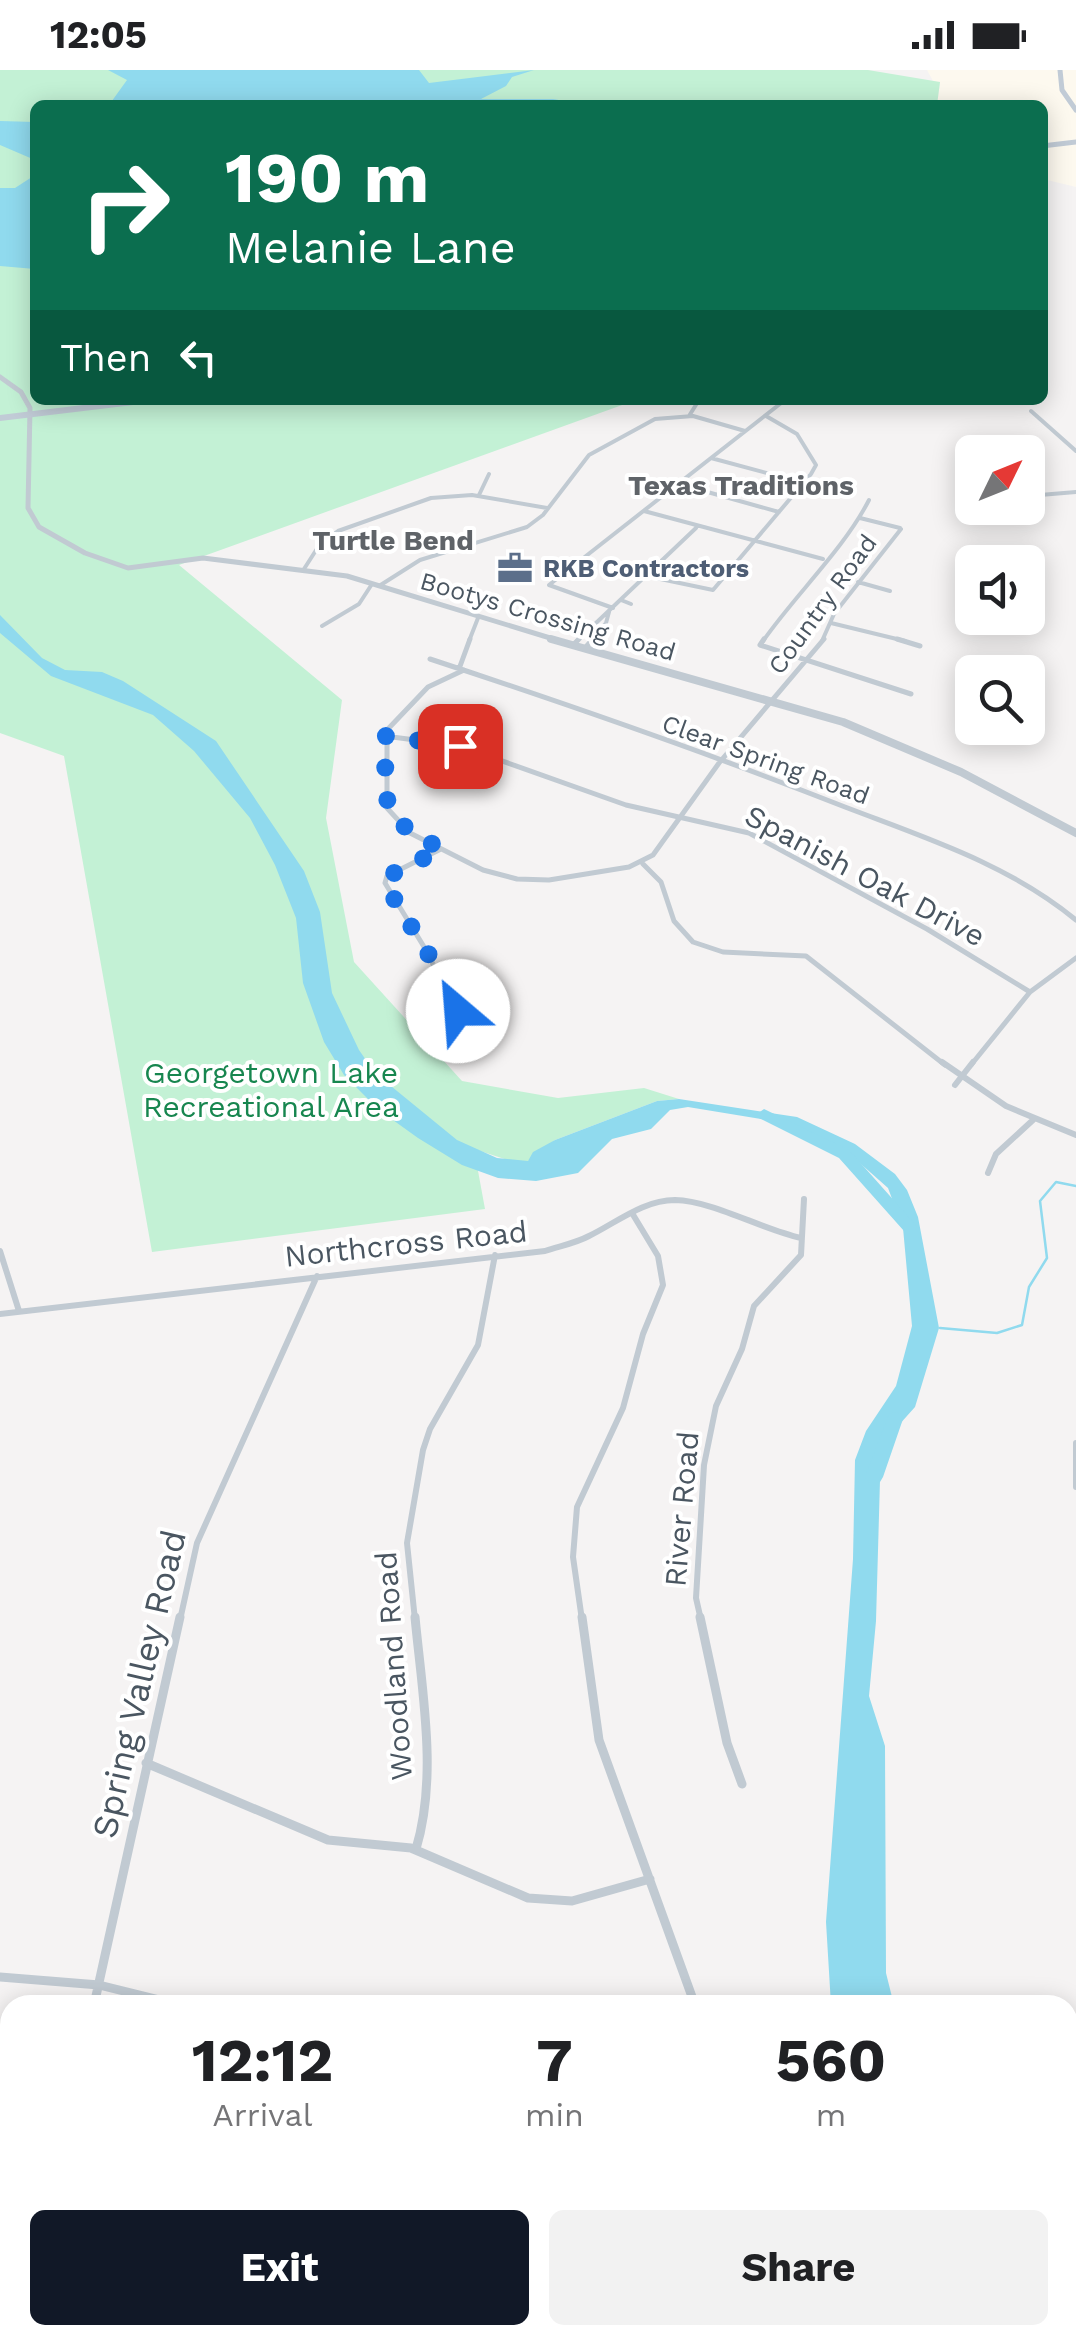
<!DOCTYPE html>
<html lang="en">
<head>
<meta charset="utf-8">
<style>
  :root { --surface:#fff; --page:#f2f2f2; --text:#202124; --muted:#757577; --accent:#111827 }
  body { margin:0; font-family:"Work Sans",sans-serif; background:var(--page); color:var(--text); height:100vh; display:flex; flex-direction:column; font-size:38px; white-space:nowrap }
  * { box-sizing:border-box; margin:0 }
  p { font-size:32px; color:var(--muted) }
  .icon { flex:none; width:55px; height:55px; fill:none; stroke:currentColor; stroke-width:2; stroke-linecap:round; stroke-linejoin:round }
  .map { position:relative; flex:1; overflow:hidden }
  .sheet { position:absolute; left:0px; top:1925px; width:1078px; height:350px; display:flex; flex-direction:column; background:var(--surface); border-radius:30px 30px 0 0; box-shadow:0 5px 25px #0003 }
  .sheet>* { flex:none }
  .hud { position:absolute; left:30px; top:30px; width:1018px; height:305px; border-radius:15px; box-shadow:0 5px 25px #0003; background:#0b6e4f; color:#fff; overflow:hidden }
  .needle { width:65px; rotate:47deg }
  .controls { position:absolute; left:955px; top:365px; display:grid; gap:20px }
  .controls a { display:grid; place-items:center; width:90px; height:90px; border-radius:15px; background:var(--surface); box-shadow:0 5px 25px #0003; font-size:50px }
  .pin { position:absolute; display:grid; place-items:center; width:85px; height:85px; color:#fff; margin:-42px; border-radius:20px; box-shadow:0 5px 15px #0006 }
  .me { position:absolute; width:110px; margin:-55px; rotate:333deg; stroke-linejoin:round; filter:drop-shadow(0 0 8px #0008) }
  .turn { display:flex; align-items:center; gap:35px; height:210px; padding:0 30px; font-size:45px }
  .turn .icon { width:130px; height:130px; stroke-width:2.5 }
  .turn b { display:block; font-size:70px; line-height:85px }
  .then { display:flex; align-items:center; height:95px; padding:0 30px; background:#0003; gap:20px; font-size:38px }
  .eta { display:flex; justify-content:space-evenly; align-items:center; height:170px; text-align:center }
  .eta b { font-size:60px; font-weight:700; line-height:70px }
  .primary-button { display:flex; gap:20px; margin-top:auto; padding:20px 30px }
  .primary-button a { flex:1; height:115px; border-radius:15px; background:var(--accent); color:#fff; font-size:40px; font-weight:700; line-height:115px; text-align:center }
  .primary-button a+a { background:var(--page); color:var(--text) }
  .status { display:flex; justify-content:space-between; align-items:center; height:70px; padding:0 50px; background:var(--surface); direction:ltr }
  .status svg { height:28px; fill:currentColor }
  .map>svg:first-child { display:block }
</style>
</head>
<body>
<div class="status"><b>12:05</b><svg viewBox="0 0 49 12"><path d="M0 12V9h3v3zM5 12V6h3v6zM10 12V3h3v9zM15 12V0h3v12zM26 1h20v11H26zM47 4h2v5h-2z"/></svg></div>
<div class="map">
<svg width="1076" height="2275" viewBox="0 0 1076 2275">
  <rect width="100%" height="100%" fill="#f5f3f3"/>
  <!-- commercial -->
  <path fill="#fdf9ef" d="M927 0H1076V117L1043 109 1042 35H937L940 13 933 11Z"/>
  <!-- green -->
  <path fill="#c3f1d5" d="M0 0H868L940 12 937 35H35V330H636L179 495 342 630 326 748 354 892 462 1011 558 1028 644 1018 679 1029 657 1031 555 1070 528 1091 514 1092 474 1079 485 1139 152 1182 64 686 0 663Z"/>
  <!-- water -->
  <path fill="#90daee" d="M108 0H419L429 13 534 0 512 7 506 16 481 29H553L589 35H109L127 10Z
    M0 51 35 52V90L0 75Z
    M35 105V199L0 196V118H15Z
    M0 545 42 588 65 600 102 602 123 611 216 671 304 801 320 842 332 923 359 980 375 1003 457 1070 497 1088 528 1091 533 1082 555 1070 657 1031 679 1029 797 1047 855 1074 895 1104 907 1120 918 1147 939 1258 915 1337 881 1375 876 1551 869 1626 885 1676 886 1903 894 1935H831L826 1852 853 1489 855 1390 866 1361 896 1316 912 1256 903 1158 888 1118 853 1087 792 1054 688 1037 670 1040 651 1059 612 1069 578 1103 536 1111 498 1108 462 1095 418 1068 379 1040 344 1005 324 972 303 913 296 848 275 795 250 748 194 681 153 645 51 606 0 563Z"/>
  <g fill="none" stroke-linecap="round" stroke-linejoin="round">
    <!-- stream -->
    <path stroke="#90daee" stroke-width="2.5" d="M940 1258 997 1263 1022 1255 1029 1217 1047 1188 1040 1131 1056 1112 1076 1116"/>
    <!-- river -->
    <path fill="#90daee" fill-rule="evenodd" d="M764 1039 849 1080 914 1153 917 1157 914 1161H904L839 1088 759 1048 757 1044Z
      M895 1342 901 1344 903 1349 883 1407 880 1412 874 1415 868 1412 865 1407 887 1349 889 1344Z"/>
    <!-- minor-far3 -->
    <path stroke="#c1cad2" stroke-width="4" d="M1031 341 1076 381
      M689 346 699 330
      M711 388 804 413
      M679 414 779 442
      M479 425 489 404
      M1028 426 1076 422
      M644 441 823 489
      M860 448 900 458
      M304 499 320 474 338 461 431 428 472 425 547 438
      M646 506 713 520 811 404 816 395 797 364 766 346
      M858 512 890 521
      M379 516 420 490 527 457 543 445 589 385 655 349 693 346 745 361
      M621 530 631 534
      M613 538 549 515 785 330
      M831 553 905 571
      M322 556 359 534 372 514
      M469 571 478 548
      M577 571 696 458
      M590 571 606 553 609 542
      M763 571C795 525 844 479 869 430
      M822 571 834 544 901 459"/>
    <!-- minor-far2 -->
    <path stroke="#c1cad2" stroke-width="5" d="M764 569 760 575 911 624
      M897 569 920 576
      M573 575 579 569
      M584 579 593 569
      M430 589C570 635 708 683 845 737 926 768 1008 794 1076 850
      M459 599 470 569
      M464 600 428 617 387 660V738L410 763 483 800 517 809 549 810 629 797 653 785 719 693 824 569
      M385 666 460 676 626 735 749 763 927 859 1030 922
      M441 779 387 806 385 813 429 885 449 932 463 943
      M643 794 661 812 674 851 693 872 723 882 806 886 945 995
      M971 995 1030 922 1076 888"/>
    <!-- minor-far1 -->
    <path stroke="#c1cad2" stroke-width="6" d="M942 992 1006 1036 1076 1065
      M955 1015 973 992
      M988 1103 996 1084 1033 1050
      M0 1181 19 1241
      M0 1244 545 1181C560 1176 576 1173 589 1166 616 1153 643 1130 675 1130 713 1131 761 1159 801 1168
      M1076 1373V1417
      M180 1550 197 1473 317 1206
      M415 1550 407 1473 423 1380 430 1359 478 1275 495 1185
      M582 1550 573 1487 577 1437 623 1338 643 1264 663 1215 658 1186 632 1143
      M701 1550 696 1528 704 1395 716 1336 742 1279 754 1236 801 1185 804 1129"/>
    <!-- minor -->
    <path stroke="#c1cad2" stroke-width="9" d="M415 1547C422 1622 438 1706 416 1779
      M582 1547 599 1670 695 1935
      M700 1547 727 1673 742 1714
      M146 1693 328 1770 411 1778 528 1828 572 1831 650 1809
      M0 1907 99 1915 180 1935
      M94 1935 180 1547
      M23 2275 25 2265
      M283 2275 284 2265
      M474 2275 475 2265
      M703 2275 704 2265"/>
    <!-- tertiary-far1 -->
    <path stroke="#c1cad2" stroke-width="5" d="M0 307 21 322 30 338 28 438 39 457 85 483 128 498 203 488 347 506 560 571"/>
    <!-- tertiary -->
    <path stroke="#c1cad2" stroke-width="8" d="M551 569 843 652 961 702 1076 763"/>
    <!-- secondary-far1 -->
    <path stroke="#c1cbd6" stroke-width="5" d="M1060 0 1062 20 1076 40
      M1042 76 1076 72"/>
    <!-- secondary -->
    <path stroke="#c1cbd6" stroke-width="6" d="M133 332 155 330"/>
    <!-- secondary-bridge -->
    <path stroke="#c1cbd6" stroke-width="6" d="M0 348 133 332"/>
  </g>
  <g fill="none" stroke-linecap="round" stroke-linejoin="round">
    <!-- route -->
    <path stroke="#1a73e8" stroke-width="18" stroke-dasharray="0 32.4" d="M458 941 449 932 429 885 385 814 392 804 442 779C375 745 387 736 385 666L460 676"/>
  </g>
  <!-- icons -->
  <defs>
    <symbol id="office-bare" viewBox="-9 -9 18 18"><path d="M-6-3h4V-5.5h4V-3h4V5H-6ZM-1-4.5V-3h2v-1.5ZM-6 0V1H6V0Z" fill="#5c6f8a" stroke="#fff" stroke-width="2.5" paint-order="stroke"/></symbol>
  </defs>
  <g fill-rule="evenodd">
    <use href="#office-bare" x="490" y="473" width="50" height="50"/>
  </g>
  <g text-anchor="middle" stroke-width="8" stroke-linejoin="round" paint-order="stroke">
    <!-- far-service labels -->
    <g font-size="25" font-weight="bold" fill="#4e5e75" stroke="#fff" text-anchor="start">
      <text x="543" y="507">RKB Contractors</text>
    </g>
    <!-- far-street labels -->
    <g font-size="25" fill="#4a5661" stroke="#fff">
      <text transform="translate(822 534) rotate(-54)" y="9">Country Road</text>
      <text transform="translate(548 546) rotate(16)" y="9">Bootys Crossing Road</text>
      <text transform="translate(766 689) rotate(20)" y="9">Clear Spring Road</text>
    </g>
    <!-- far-neighbourhood labels -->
    <g font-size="28" font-weight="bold" fill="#5f6368" stroke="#fff">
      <text x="741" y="425">Texas Traditions</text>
      <text x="393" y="480">Turtle Bend</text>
    </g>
    <!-- street labels -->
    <g font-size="30" fill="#4a5661" stroke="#fff">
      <text transform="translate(865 806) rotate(28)" y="10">Spanish Oak Drive</text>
      <text transform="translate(406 1174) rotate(-6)" y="10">Northcross Road</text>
      <text transform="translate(682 1439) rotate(-85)" y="10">River Road</text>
      <text transform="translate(394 1596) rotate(-94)" y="10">Woodland Road</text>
    </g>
    <!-- park labels -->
    <g font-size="30" fill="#17864f" stroke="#fff">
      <text x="271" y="1013">Georgetown Lake<tspan x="271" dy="34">Recreational Area</tspan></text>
    </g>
    <!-- near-street labels -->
    <g font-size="35" fill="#4a5661" stroke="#fff">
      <text transform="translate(139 1614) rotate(-77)" y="12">Spring Valley Road</text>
    </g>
  </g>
</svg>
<div class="controls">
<a><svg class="needle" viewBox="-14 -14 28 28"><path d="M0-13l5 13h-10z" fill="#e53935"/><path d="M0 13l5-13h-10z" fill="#757577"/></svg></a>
<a><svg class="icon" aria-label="sound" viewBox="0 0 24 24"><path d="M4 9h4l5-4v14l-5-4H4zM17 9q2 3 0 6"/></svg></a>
<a><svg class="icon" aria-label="search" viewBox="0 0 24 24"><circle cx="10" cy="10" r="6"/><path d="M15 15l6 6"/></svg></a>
</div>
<div class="pin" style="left:460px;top:676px;background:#d93025"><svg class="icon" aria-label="arrive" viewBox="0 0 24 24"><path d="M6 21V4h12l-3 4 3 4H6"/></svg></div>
<svg class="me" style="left:458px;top:941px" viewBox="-20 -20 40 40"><circle r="19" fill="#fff"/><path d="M0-13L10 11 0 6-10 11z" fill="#1a73e8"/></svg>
<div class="hud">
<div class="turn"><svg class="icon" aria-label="right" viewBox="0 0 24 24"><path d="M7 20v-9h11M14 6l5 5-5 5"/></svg><div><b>190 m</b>Melanie Lane</div></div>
<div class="then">Then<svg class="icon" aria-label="left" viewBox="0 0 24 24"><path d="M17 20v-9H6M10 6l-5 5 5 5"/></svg></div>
</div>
<section class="sheet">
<div class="eta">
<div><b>12:12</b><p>Arrival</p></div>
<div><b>7</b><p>min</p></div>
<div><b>560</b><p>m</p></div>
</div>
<div class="primary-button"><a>Exit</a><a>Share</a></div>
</section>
</div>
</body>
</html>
